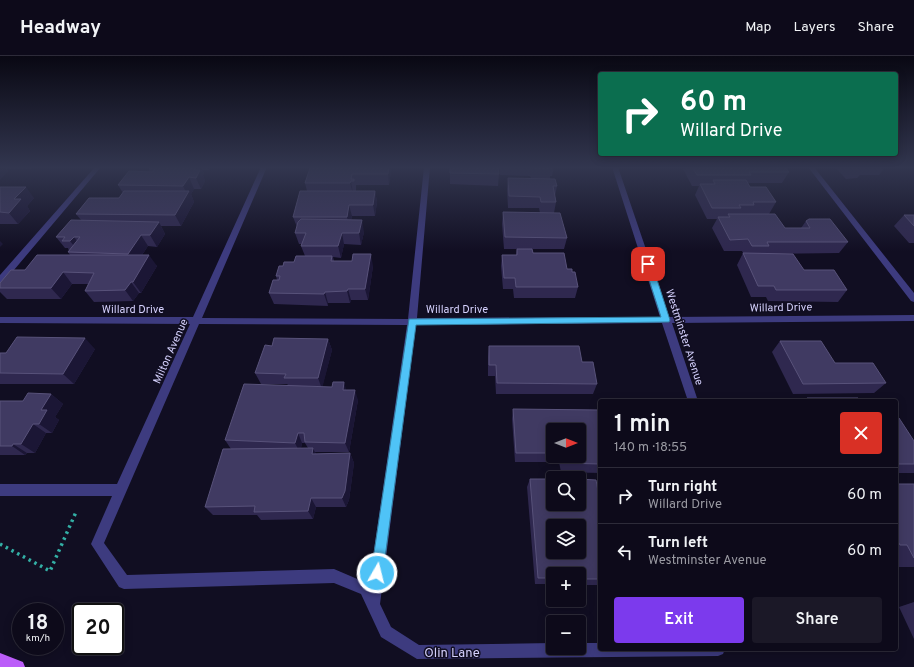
<!DOCTYPE html>
<html lang="en">
<head>
<meta charset="utf-8">
<style>
  :root { --surface:#0d0a1a; --page:#1b1827; --text:#f1f3f6; --muted:#9a9aa2; --line:#2d2b39; --accent:#7c3aed }
  body { margin:0; font-family:Overpass,sans-serif; background:var(--page); color:var(--text); height:100vh; display:flex; flex-direction:column; font-size:15px; white-space:nowrap }
  * { box-sizing:border-box; margin:0 }
  p { font-size:13px; color:var(--muted) }
  .icon { flex:none; width:22px; height:22px; fill:none; stroke:currentColor; stroke-width:2; stroke-linecap:round; stroke-linejoin:round }
  .map { position:relative; flex:1; overflow:hidden }
  .panel { position:absolute; left:598px; top:343px; width:300px; height:252px; display:flex; flex-direction:column; background:var(--surface); border-radius:4px; box-shadow:0 2px 10px #0003,0 0 0 1px var(--line) }
  .panel>* { flex:none }
  .banner { position:absolute; left:598px; top:16px; width:300px; height:84px; border-radius:4px; box-shadow:0 2px 10px #0003,0 0 0 1px var(--line); background:#0b6e4f; color:#fff; overflow:hidden }
  .needle { width:26px; rotate:90deg }
  .tools { position:absolute; left:546px; top:367px; display:grid; gap:8px }
  .tools a { display:grid; place-items:center; width:40px; height:40px; border-radius:4px; background:var(--surface); box-shadow:0 2px 10px #0003,0 0 0 1px var(--line); font-size:20px }
  .speed { position:absolute; left:12px; top:547px; display:flex; gap:8px; font-size:20px; font-weight:700; text-align:center }
  .speed>* { display:grid; place-content:center; width:52px; height:52px; border-radius:50%; background:var(--surface); box-shadow:0 2px 10px #0003,0 0 0 1px var(--line); line-height:1 }
  .speed small { font-size:10px; font-weight:400 }
  .speed .limit { border:2px solid #111; border-radius:6px; background:#fff; color:#111 }
  .pin { position:absolute; display:grid; place-items:center; width:34px; height:34px; color:#fff; margin:-17px; border-radius:8px; box-shadow:0 2px 6px #0006 }
  .me { position:absolute; width:44px; margin:-22px; rotate:8deg; stroke-linejoin:round; filter:drop-shadow(0 0 3px #0008) }
  .turn { display:flex; align-items:center; gap:14px; height:84px; padding:0 16px; font-size:18px }
  .turn .icon { width:52px; height:52px; stroke-width:2.5 }
  .turn b { display:block; font-size:28px; line-height:34px }
  .round { display:grid; place-items:center; flex:none; width:42px; height:42px; border-radius:4px; background:var(--page) }
  .head { display:flex; align-items:center; justify-content:space-between; height:68px; padding:0 16px }
  h1 { font-size:24px; font-weight:600; line-height:30px }
  .button { display:flex; gap:8px; margin-top:auto; padding:8px 16px }
  .button a { flex:1; height:46px; border-radius:4px; background:var(--accent); color:#fff; font-size:16px; font-weight:600; line-height:46px; text-align:center }
  .button a+a { background:var(--page); color:var(--text) }
  ul { padding:0; list-style:none }
  li { display:flex; align-items:center; gap:12px; height:56px; padding:0 16px; border-top:1px solid var(--line) }
  li div { flex:1 }
  li b { display:block; font-size:15px }
  li em { font-style:normal }
  header { display:flex; align-items:center; gap:24px; box-sizing:border-box; height:56px; padding:0 20px; background:var(--surface); border-bottom:1px solid var(--line) }
  header strong { font-size:19px }
  nav { display:flex; gap:22px; margin-inline-start:auto; font-size:14px }
  .map>svg:first-child { display:block }
</style>
</head>
<body>
<header>
<strong>Headway</strong>
<nav><a>Map</a><a>Layers</a><a>Share</a></nav>
</header>
<div class="map">
<svg width="914" height="611" viewBox="0 0 914 611">
  <rect width="100%" height="100%" fill="#110e22"/>
  <g fill="none" stroke-linecap="round" stroke-linejoin="round">
    <!-- path -->
    <path stroke="#33afa5" stroke-width="3.5" stroke-dasharray="2.5 4" stroke-linecap="butt" d="M0 488 50 515 76 456"/>
    <!-- minor -->
    <path fill="#3d3b7f" fill-rule="evenodd" d="M95 111H101L3 227 0 228V219Z
      M261 111H267L202 262 408 263 424 111H430L417 262 660 261 612 111H618L669 261 914 259V265L672 267 698 345H688L662 267 416 269 380 548 391 571 419 589 553 587V592H579V587H600V593H725L723 598 718 600 417 603 381 581 361 538 334 527 124 533 119 531 91 488 112 440H0V428H117L190 268 0 267V261H193ZM199 268 407 269 369 528 334 513 127 519 104 487Z
      M808 111H814L914 237V246L911 245Z"/>
    <!-- major -->
    <path fill="#bb5df9" fill-rule="evenodd" d="M0 597 23 606 25 611H0Z"/>
  </g>
  <!-- wall -->
  <path fill="#2f284f" fill-rule="evenodd" d="M0 111H69H33L31 113H6L8 115 0 123Z
    M147 111H211L209 114H202L204 117 203 119 205 125 201 133H194L191 138 194 146 181 170H161L165 178 157 191 148 190 142 199 157 210 141 237H139L133 245 94 246 85 235 88 228H72L61 243H7L0 236V227L25 214 70 199 68 196 69 195 68 192H65L56 181 81 164 76 158 119 142 123 137 118 129 150 116 149 113 150 112H148Z
    M316 111H391V115L389 129H356V135H375L377 146 375 160H352L351 164 364 176 361 189 344 188 341 202 333 201 334 205 373 210 368 244H351L350 247H328V250L274 248 269 237 277 224 276 220 283 210 294 206 305 200 301 190 302 188H299L295 177 297 171 293 161 307 135 305 127 315 112Z
    M450 111 499 118 498 130 450 128Z
    M500 111H554L552 120H550V123L557 130 555 140 556 146 554 157 567 182 564 193H532L533 197 567 213 572 216 578 231 575 242H514L513 233H503L501 210 502 199H516L517 193H526H504L502 168 503 156 540 157 539 152H508L507 133 508 122H531L530 120 500 119Z
    M682 111H785L789 116 782 127H748L750 131 776 146 769 158 785 172H801L806 165 848 186 839 197 764 198 804 214 847 234 838 246 768 245 766 241H751L737 209 743 197 742 195H724L712 172 717 163H707L695 139 699 130H692Z
    M835 111H885L879 119H860L857 122 846 123Z
    M0 131 34 142 27 150 30 155 18 168H0Z
    M904 159H914V187H909L894 170Z
    M328 283 332 294 322 331 346 334 358 344 349 396H315L316 398 350 397 354 407 349 444 346 451H316L313 463 261 464 257 459H213L205 451 231 393 225 384 288 329 287 328H261L255 317 272 290ZM302 387H305L308 392H301Z
    M780 285 835 307 886 327 874 337 793 338 772 296Z
    M489 290 582 306 597 328 593 338H496L495 320H488V301Z
    M95 293 74 328H0V297Z
    M51 338 63 348 55 361 59 364 52 377H46L35 397H27L25 399H0V345H23Z
    M513 353 600 354V417L561 416 559 406H515L512 363ZM553 374 579 400H553Z
    M896 362 914 385V417H896Z
    M530 423 600 435V529H579V518H553V528H535L527 431Z
    M896 428H914V511H898L896 506Z
    M914 546V583L899 551Z"/>
  <!-- shaded-wall -->
  <path fill="#1b1635" d="M0 111H4L8 115 0 123Z
    M29 111H33L31 113Z
    M196 111H201L204 117 203 119 205 125 201 133 196 122 194 114Z
    M207 111H211L209 114Z
    M389 111H391V115L389 129 388 118Z
    M189 121 194 133 191 138 194 146 181 170 175 159 187 138 183 130Z
    M351 125 353 137V138L350 127Z
    M26 131 34 142 27 150 30 155 18 168 9 157 14 143Z
    M375 135 377 146 375 160 373 149Z
    M349 149 352 160 349 172 347 161Z
    M362 164 364 176 361 189 359 177Z
    M159 166 165 178 157 191 150 179Z
    M342 177 344 188 341 202 338 190Z
    M141 179 148 190 135 209 128 198Z
    M74 181 82 192 79 196 70 185Z
    M0 185 3 188 0 191Z
    M371 198 373 210 368 244 365 233Z
    M149 199 157 210 141 237 133 226Z
    M63 216 72 228 61 243 51 232Z
    M131 226 139 237 133 245 125 234Z
    M348 233 351 244 350 247 347 235Z
    M325 236 328 247V250L324 238Z
    M85 282 95 293 74 328 63 318Z
    M328 283 332 294 322 333 318 322Z
    M344 326 347 337 343 334Z
    M355 334 358 344 349 396 345 387Z
    M51 338 63 348 55 361 59 364 52 377 39 368 41 354Z
    M33 368 46 377 35 397 21 388Z
    M298 377 302 387 300 397 295 387Z
    M13 388 27 397 25 399 12 390Z
    M313 392 317 401 312 398Z
    M350 397 354 407 349 444 346 451 342 442Z
    M311 442 316 451 313 463 308 455Z"/>
  <!-- building -->
  <path fill="#403a62" stroke="#58527a" fill-rule="evenodd" d="M151 111H196L194 114H200L196 122 189 121 183 130 118 129 129 115 153 116 155 113H149Z
    M316 111H389L388 118H352L351 123H354V125H351L350 127H305L310 112H315Z
    M450 111H498L499 118 450 117Z
    M532 111H551L552 112H532Z
    M692 111H785L789 116H749L751 119H697Z
    M508 122 555 123 557 130H553L556 146H541L540 141 509 140Z
    M713 124H746L750 131H766L776 146H753L754 149H739L741 152H712L700 128H715Z
    M0 131H26L14 143H21L9 157 0 156Z
    M124 135H189L175 159 76 158 89 142H119Z
    M300 135H375L373 149H349L347 161H293Z
    M503 156 560 157 567 182 505 181Z
    M728 158H775L785 172H810L806 165 809 163H830L848 186H767L769 190H752L748 183 730 184 718 161H730Z
    M904 159H914V170Z
    M301 163 362 164 359 177H342L338 190H301L306 177H295L298 166Z
    M71 164 159 166 150 179H141L128 198 68 196 80 181H74L70 185H62L65 181H56Z
    M517 193H532L533 197H564L567 213H572V216H575L578 231H516L515 222H504L502 199H517Z
    M743 197 793 198 804 214H834L847 234H776L774 230H758Z
    M353 198H371L365 233H348L347 235 325 236 324 238 269 237 273 224H279L280 220H276L279 210H283L284 206H294L296 200H332L331 205H352Z
    M37 199H149L133 226H131L125 234 85 235 94 217 63 216 51 232H0V227L11 214H25Z
    M17 281 85 282 63 318 0 317V297H6Z
    M274 282 328 283 318 322H284L286 318 255 317 265 289 272 290Z
    M780 285H821L835 307H873L886 327 803 328Z
    M489 290H579L582 306H593L597 328 497 327 496 309H489Z
    M333 326H344L343 334H355L345 387 305 386 304 377H298L295 387 225 384 244 328 332 331Z
    M28 337 51 338 41 354H47L39 368H33L21 388H13L12 390H0V345H23Z
    M807 342H858L860 345H808Z
    M513 353 600 354V408L564 407 563 400H579V374H553V397H516Z
    M896 362H899L914 385V408H896Z
    M313 392 312 398 350 397 345 435 342 442H311L308 455 254 456 255 450 205 451 223 393Z
    M530 423H553V448H579V423L596 424 598 435H600V523H579V518H553V522H538ZM553 470H579V496H553Z
    M896 428H914V502L907 489H900L896 482Z"/>
  <!-- sky -->
  <linearGradient id="sky" x2="0" y2="1"><stop stop-color="#090813"/><stop offset="0.57" stop-color="#32364f"/><stop offset="1" stop-color="#32364f" stop-opacity="0"/></linearGradient>
  <rect width="914" height="196" fill="url(#sky)"/>
  <!-- route -->
  <path fill="#4fc3f7" stroke="#337fa1" d="M645 206H650L652 208 670 264 669 266 416 269 383 517 381 522 377 523 373 522 371 517 409 263 661 261 644 208Z"/>
  <g text-anchor="middle" stroke-width="3" stroke-linejoin="round" paint-order="stroke">
    <!-- street labels -->
    <g font-size="11" fill="#d5d1fd" stroke="#110e22">
      <text transform="translate(781 251) rotate(-1)" y="4">Willard Drive</text>
      <text x="133" y="257">Willard Drive</text>
      <text x="457" y="257">Willard Drive</text>
      <text transform="translate(685 281) rotate(72)" y="4">Westminster Avenue</text>
      <text transform="translate(170 295) rotate(-66)" y="4">Milton Avenue</text>
    </g>
    <!-- near-street labels -->
    <g font-size="13" fill="#d5d1fd" stroke="#110e22">
      <text x="452" y="601">Olin Lane</text>
    </g>
  </g>
</svg>
<div class="tools">
<a><svg class="needle" viewBox="-14 -14 28 28"><path d="M0-13l5 13h-10z" fill="#e53935"/><path d="M0 13l5-13h-10z" fill="#9a9aa2"/></svg></a>
<a><svg class="icon" aria-label="search" viewBox="0 0 24 24"><circle cx="10" cy="10" r="6"/><path d="M15 15l6 6"/></svg></a>
<a><svg class="icon" aria-label="layers" viewBox="0 0 24 24"><path d="M12 4l9 5-9 5-9-5zM3 14l9 5 9-5"/></svg></a>
<a>+</a>
<a>−</a>
</div>
<div class="speed"><div>18<small>km/h</small></div><div class="limit">20</div></div>
<div class="pin" style="left:648px;top:208px;background:#d93025"><svg class="icon" aria-label="arrive" viewBox="0 0 24 24"><path d="M6 21V4h12l-3 4 3 4H6"/></svg></div>
<svg class="me" style="left:377px;top:517px" viewBox="-20 -20 40 40"><circle r="17" fill="#4fc3f7" stroke="#fff" stroke-width="3"/><path d="M0-11L8 9 0 5-8 9z" fill="#fff"/></svg>
<div class="banner">
<div class="turn"><svg class="icon" aria-label="right" viewBox="0 0 24 24"><path d="M7 20v-9h11M14 6l5 5-5 5"/></svg><div><b>60 m</b>Willard Drive</div></div>
</div>
<section class="panel">
<div class="head"><div><h1>1 min</h1><p>140 m · 18:55</p></div><a class="round" style="background:#d93025;color:#fff"><svg class="icon" aria-label="close" viewBox="0 0 24 24"><path d="M6 6l12 12M18 6L6 18"/></svg></a></div>
<ul>
<li><svg class="icon" aria-label="right" viewBox="0 0 24 24"><path d="M7 20v-9h11M14 6l5 5-5 5"/></svg><div><b>Turn right</b><p>Willard Drive</p></div><em>60 m</em></li>
<li><svg class="icon" aria-label="left" viewBox="0 0 24 24"><path d="M17 20v-9H6M10 6l-5 5 5 5"/></svg><div><b>Turn left</b><p>Westminster Avenue</p></div><em>60 m</em></li>
</ul>
<div class="button"><a>Exit</a><a>Share</a></div>
</section>
</div>
</body>
</html>
